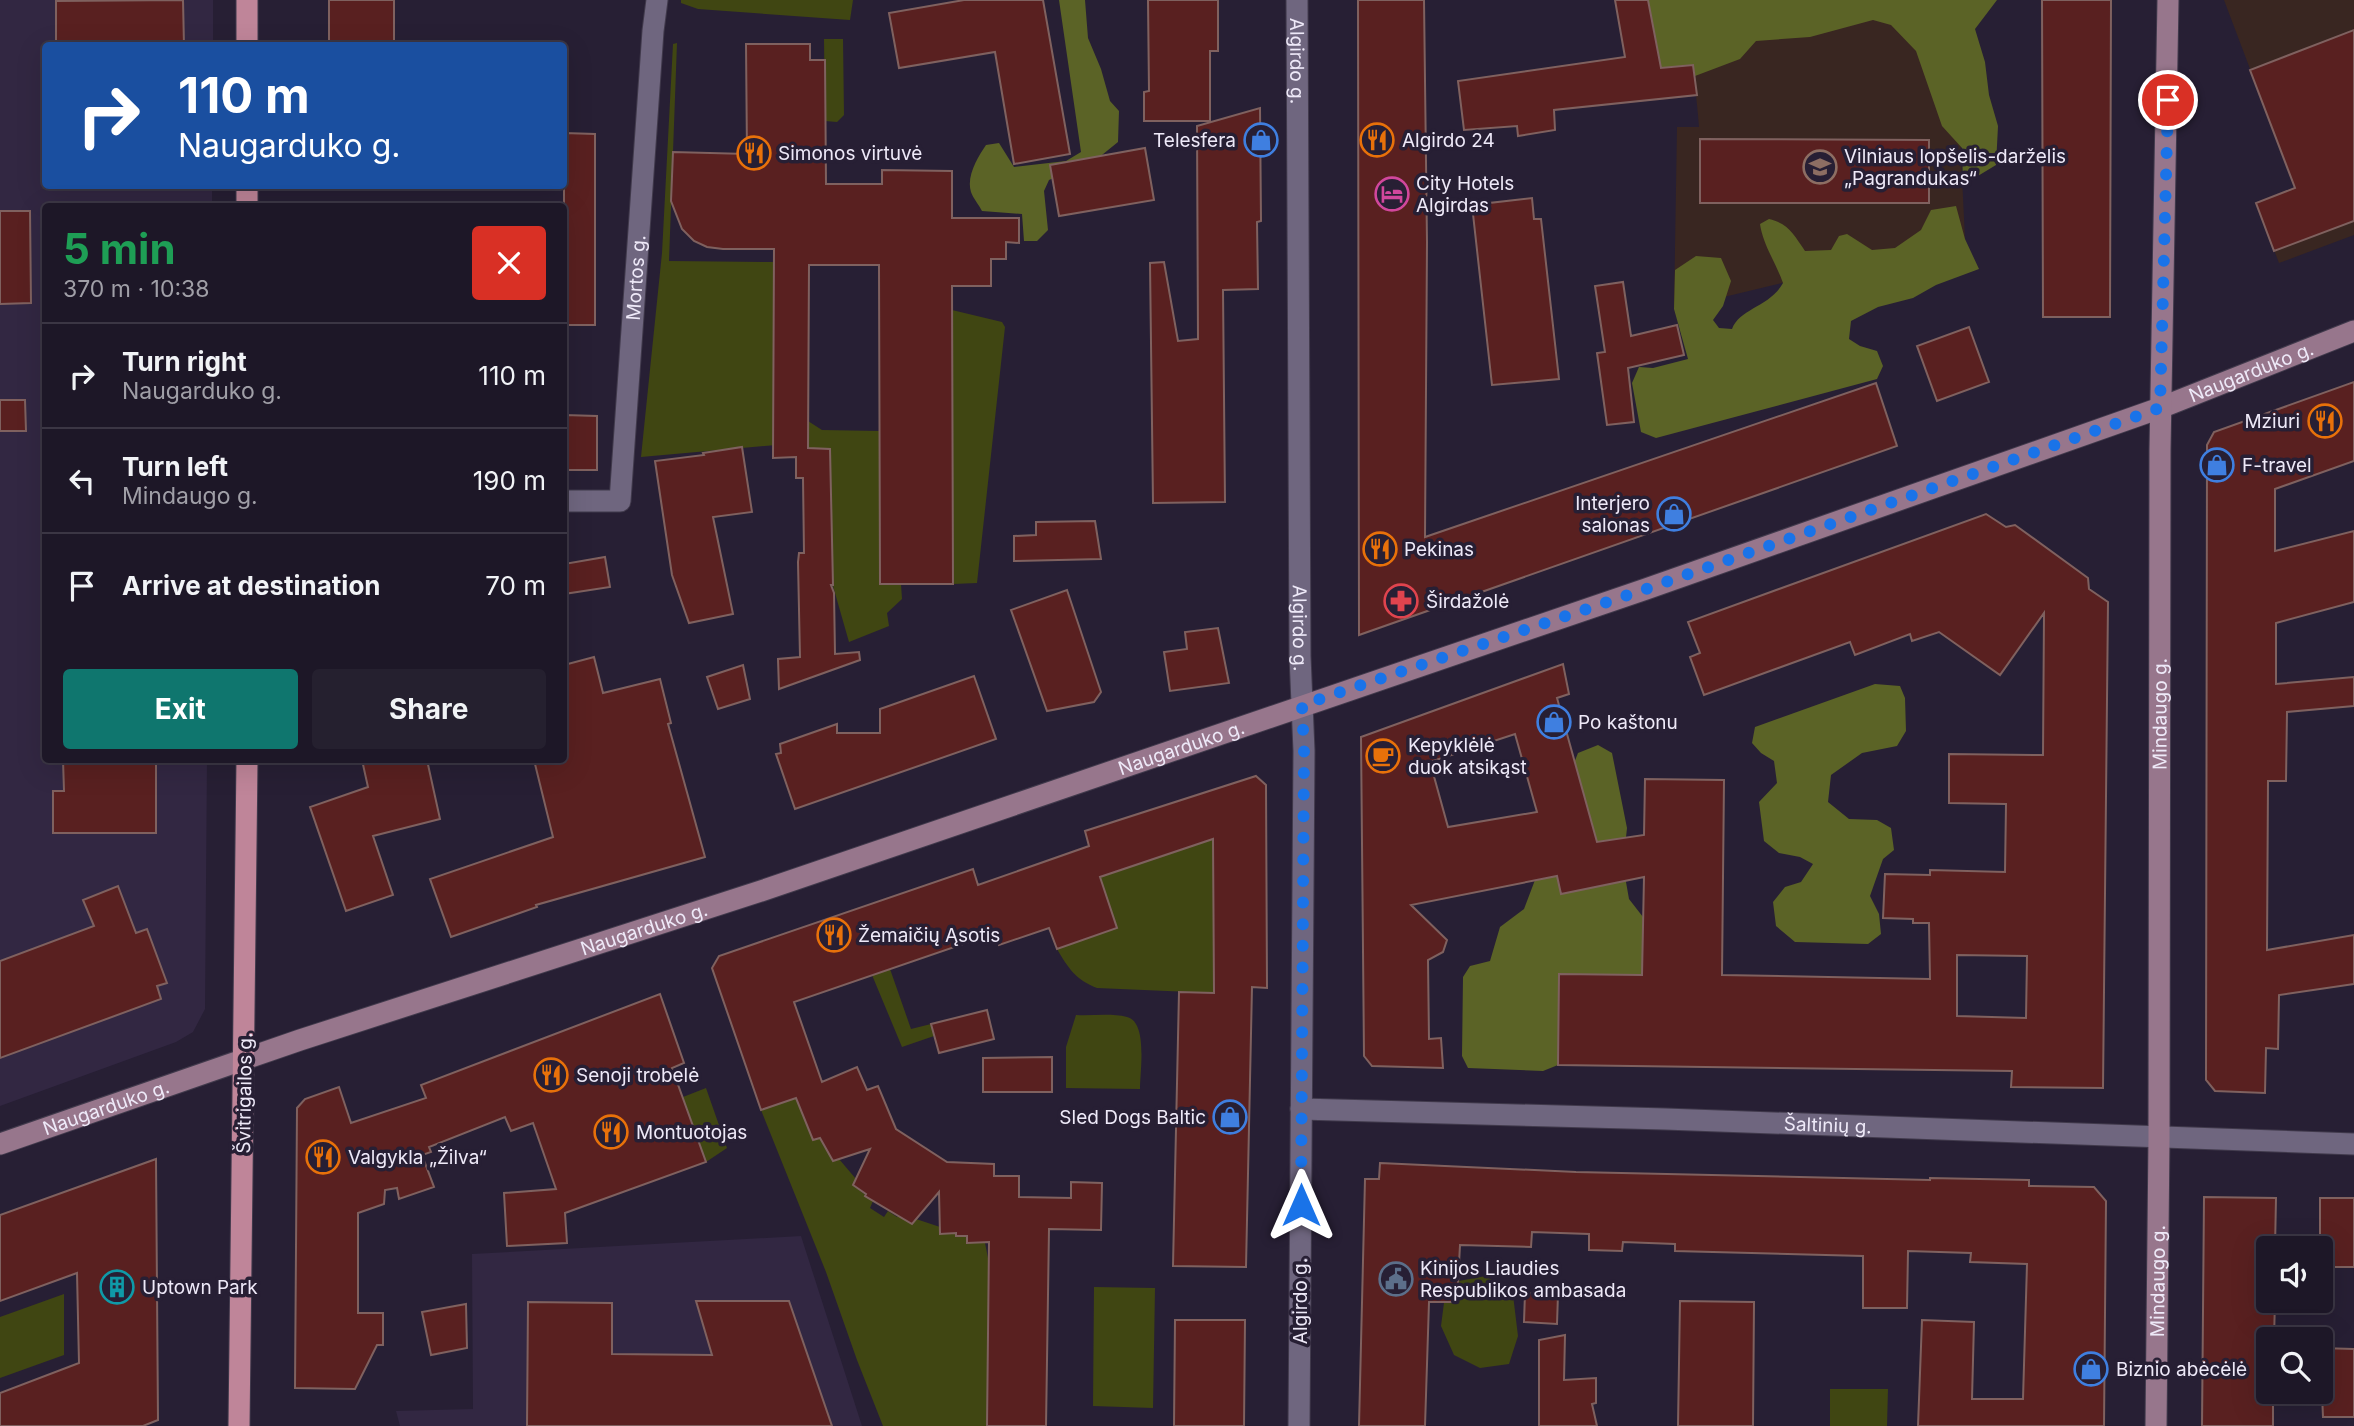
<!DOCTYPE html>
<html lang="en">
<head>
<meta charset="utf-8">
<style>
  :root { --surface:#1d1727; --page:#25202f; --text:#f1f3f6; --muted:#a09fa7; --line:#3b3644; --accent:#0f766e }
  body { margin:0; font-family:Inter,sans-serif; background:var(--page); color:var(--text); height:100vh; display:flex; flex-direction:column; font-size:26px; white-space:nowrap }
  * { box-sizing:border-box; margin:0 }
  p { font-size:23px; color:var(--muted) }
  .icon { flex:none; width:38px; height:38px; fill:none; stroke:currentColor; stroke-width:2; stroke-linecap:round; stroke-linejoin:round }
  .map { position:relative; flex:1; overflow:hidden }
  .drawer { position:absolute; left:42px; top:203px; width:525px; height:560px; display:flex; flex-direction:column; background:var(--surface); border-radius:7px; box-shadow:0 7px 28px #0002,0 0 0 2px var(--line) }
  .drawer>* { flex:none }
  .hud { position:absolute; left:42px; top:42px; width:525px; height:147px; border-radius:7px; box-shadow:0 7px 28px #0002,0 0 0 2px var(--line); background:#1a4fa0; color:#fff; overflow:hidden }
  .tools { position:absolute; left:2256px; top:1236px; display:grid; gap:14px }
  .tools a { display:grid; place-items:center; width:77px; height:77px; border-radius:7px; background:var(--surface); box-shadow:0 7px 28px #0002,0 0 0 2px var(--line); font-size:35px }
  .pin { position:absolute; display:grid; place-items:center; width:60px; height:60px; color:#fff; margin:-30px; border:4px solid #fff; border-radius:50%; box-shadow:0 2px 7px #0007 }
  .me { position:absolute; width:77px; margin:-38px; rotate:0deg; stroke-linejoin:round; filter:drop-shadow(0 0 5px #0008) }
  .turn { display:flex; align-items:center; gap:24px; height:147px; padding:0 21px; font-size:32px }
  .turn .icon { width:91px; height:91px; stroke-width:2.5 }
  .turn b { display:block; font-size:49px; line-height:60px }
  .round { display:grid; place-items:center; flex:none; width:74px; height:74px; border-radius:7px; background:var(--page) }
  .headline { display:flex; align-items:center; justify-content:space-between; height:119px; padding:0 21px }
  h1 { font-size:42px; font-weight:700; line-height:52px; color:#1e9e55 }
  .action { display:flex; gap:14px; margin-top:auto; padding:14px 21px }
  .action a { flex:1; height:80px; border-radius:7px; background:var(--accent); color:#fff; font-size:28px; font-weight:700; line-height:80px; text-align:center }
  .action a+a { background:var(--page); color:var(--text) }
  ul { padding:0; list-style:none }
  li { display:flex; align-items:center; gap:21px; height:105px; padding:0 21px; border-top:2px solid var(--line) }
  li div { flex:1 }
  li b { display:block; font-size:26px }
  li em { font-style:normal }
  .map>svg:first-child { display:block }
</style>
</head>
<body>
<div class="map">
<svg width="2354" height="1426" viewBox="0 0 2354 1426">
  <rect width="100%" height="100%" fill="#271f34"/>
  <!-- built -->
  <path fill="#322742" d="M0 0H213V45L46 46V186H212V206H46V760H207L205 1009 193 1032 176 1042 0 1106Z
    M801 1236 862 1426H400L396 1411 473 1409 472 1254Z"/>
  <!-- education -->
  <path fill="#392621" d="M2224 0H2354V235L2279 263 2256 203 2295 188Z
    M1650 9 1954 10 1965 239 1674 309 1677 127H1699L1698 115 1693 65Z"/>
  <!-- green -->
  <path fill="#404612" d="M681 0H853L850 20 698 9 681 3Z
    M824 39H843L844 115 837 122 825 121Z
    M677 43 669 261 774 262 773 421H808L822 430 880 431V584H901L902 599 887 613 889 626 849 642 833 586 830 449H796L776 445 641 457 662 253 673 44Z
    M952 310 1002 322 1005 327 977 583 953 584Z
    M1227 828 1213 853 1214 993 1097 988C1076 980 1068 968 1057 949L1117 928 1100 877 1162 856Z
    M890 969 911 1029 931 1024 934 1036 902 1047 872 975Z
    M1076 1015C1092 1016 1111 1013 1127 1017 1148 1022 1140 1071 1140 1089L1066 1088V1047Z
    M706 1088 727 1148 706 1162 683 1097Z
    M805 1095 824 1147 827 1146 833 1161 839 1159 856 1179 853 1185 873 1201 870 1208 884 1217 888 1211 897 1217 899 1215 911 1224 916 1219 940 1227 941 1234 956 1233V1236H967L968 1243H985L989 1263 987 1426H883L857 1360 826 1272 761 1110Z
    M1486 1276 1513 1295 1518 1336 1509 1364 1480 1368 1454 1355 1441 1326 1445 1295 1453 1282Z
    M1094 1287 1155 1288 1153 1408 1093 1406Z
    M64 1294V1355L0 1378V1317Z
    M1830 1389H1888L1887 1426H1830Z"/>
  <!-- forest -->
  <path fill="#5b6326" d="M1059 0H1085L1088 38 1101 69 1110 101 1119 111 1118 142 1097 159 1049 180 1044 191 1048 230 1037 241H1024L1022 214 982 211C979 205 973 198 971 192 966 176 978 157 986 145L999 143 1014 167 1066 161 1081 152Z
    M1648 0H1997L1975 29 1985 62 1989 95 1998 126 1996 165 1963 185 1962 148 1942 126 1916 51 1891 25 1873 20 1810 37 1756 41 1740 59 1695 76 1693 65 1661 68Z
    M1956 206 1965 239 1979 269 1936 285 1913 298 1878 307 1851 321 1849 339 1860 346 1877 351 1883 366 1877 379 1656 438 1641 432 1632 383 1639 367 1653 368 1688 359 1674 309 1675 270 1696 256 1721 258 1731 281 1723 306 1713 320 1719 328 1732 329C1740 308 1770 307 1783 283 1776 263 1763 245 1760 224L1769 219C1789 224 1794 235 1805 251L1831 250 1839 236 1847 234 1872 250 1895 248 1921 230 1931 210Z
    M1875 684 1900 686 1905 698 1906 731 1897 746 1862 753 1831 775 1828 802 1849 819 1877 820 1891 828 1894 850 1883 859 1870 896 1879 914 1881 934 1868 944 1795 942 1776 926 1773 902 1785 887 1801 882 1813 864 1800 857 1779 853 1764 841 1759 802 1777 783 1774 761 1761 753 1752 743 1755 727Z
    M1598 745 1612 753 1627 828 1623 865 1629 899 1643 917 1642 975 1559 974 1558 1065 1543 1071 1468 1068 1462 1056 1463 977 1470 966 1490 961 1500 927 1524 909 1535 880 1557 876 1561 893 1604 841 1597 842 1574 763 1578 753Z"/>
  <!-- building -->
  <path fill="#592020" stroke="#7f615f" stroke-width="2" fill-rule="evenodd" d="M183 0 184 46H56V1Z
    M329 0H394V46H329Z
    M964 0H1043L1070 154 1014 164 995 52 899 68 889 13Z
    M1148 0H1218V51H1210V121H1144V92L1149 91Z
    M1358 0H1424L1427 242 1425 537 1876 383 1897 446 1359 635Z
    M1615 0H1648L1661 68 1693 65 1697 95 1554 110 1555 130 1518 136 1517 126 1464 130 1458 81 1625 57Z
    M2042 0H2111L2110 317H2043Z
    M2354 30V221L2274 251 2256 203 2295 188 2250 70Z
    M746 44H810V60H825L826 184H882V170L952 171V218H1019V243L1006 242V259H991V286H952L953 584H880L879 265H809L808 448 830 449 833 585H831L834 593 835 654 859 652 860 660 779 689 778 659 800 657 798 562 799 553H804L803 478H796V457L773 458 774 249H723L707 247 694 241 682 229 671 201 673 152 747 154Z
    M1260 108 1261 221 1257 222 1258 289 1223 290 1225 502 1153 503 1150 263 1164 262 1178 341 1198 339 1197 126Z
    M564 133 595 134V325H564Z
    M1700 139 1929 140V203H1700Z
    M1145 148 1154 200 1059 216 1050 165Z
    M1532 198 1534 219H1541L1559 379 1492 385 1472 205Z
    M0 211H30L31 303 0 304Z
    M1623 282 1631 336 1677 325 1684 355 1628 368 1634 422 1607 425 1597 353 1605 352 1595 286Z
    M1969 327 1989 382 1937 401 1917 346Z
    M2354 382V461L2275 489V551L2354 531V602L2276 623V684L2354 677V706L2287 712 2286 781H2268L2267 950 2354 935V984L2279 995 2278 1049 2266 1048 2265 1093 2215 1091 2206 1080 2207 445 2214 432Z
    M0 400H25L26 431H0Z
    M564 415 597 416V470H564Z
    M742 447 752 512 713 517 733 614 689 623 672 575 655 461 704 455 703 453Z
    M1986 514 2006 527 2015 525 2088 578 2089 589 2108 602 2103 1088 2011 1087 2012 1071 1558 1065 1559 974 1642 975 1644 877 1561 894 1557 876 1411 905 1447 940 1443 952 1428 960 1429 1039 1441 1038 1443 1068 1372 1066 1364 1056 1361 737 1563 664 1569 694 1557 698 1597 842 1644 835 1645 779 1724 780 1722 975 1930 979 1929 923H1913V919L1883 918 1885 874 1930 875V870L2005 872 2006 804 1949 803V754L2043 755 2044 613 2000 675 1939 632 1912 641 1910 634 1855 655 1850 642 1704 695 1690 657 1700 653 1688 622ZM1515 734 1537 812 1448 827 1430 762ZM1957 955 2027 956 2026 1018 1957 1016Z
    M1095 521 1101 559 1014 561V536L1036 535V522Z
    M605 557 610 587 564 594V564Z
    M1067 590 1101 692 1094 702 1047 711 1011 610Z
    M1218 628 1229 683 1170 691 1164 652 1187 649 1185 632Z
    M594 657 603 693 660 679 671 723 668 724 705 857 536 905 537 907 451 937 430 879 553 837 534 760H564V665Z
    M743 665 750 699 718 709 707 677Z
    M974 676 996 739 795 809 776 754 781 753 780 744 837 724V733H880V709Z
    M63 760H156V833H53V791H64Z
    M362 760H427L440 819 373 836 393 895 346 911 310 807 368 787Z
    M1256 776 1266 785 1267 988 1252 987 1246 1267 1173 1266 1179 992 1214 993 1213 839 1100 877 1117 928 1057 949 1049 928 999 945 995 933 794 1002 822 1082 857 1067 867 1090 878 1086 896 1129 947 1162 994 1164V1176H1019V1197L1071 1198V1182L1102 1183 1101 1230 1049 1229 1046 1426H987L989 1242 967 1243V1236H956V1233L940 1234 939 1192 912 1224 865 1196 866 1194 853 1185 870 1149 833 1161 820 1138 813 1140 796 1098 761 1110 712 968 719 956 973 869 978 885 1089 846 1085 831Z
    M118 886 136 933 147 929 167 983 157 986 161 999 0 1058V961L94 926 83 900Z
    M660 994 684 1063 672 1068 706 1162 565 1213 567 1243 507 1246 504 1193 556 1189 533 1123 511 1131 505 1117 429 1147 431 1152 422 1155 434 1187 399 1199 397 1188 385 1190 384 1204 358 1213V1313H383V1345H377L355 1389 295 1388 297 1108 305 1099 339 1087 351 1123 426 1098 421 1085Z
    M987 1010 994 1039 939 1053 931 1024Z
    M1052 1057V1092H983V1058Z
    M156 1159 158 1420 143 1426H0V1393L79 1363 77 1273 0 1301V1215Z
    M1380 1163 1576 1172 1930 1180V1178L2029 1180V1186L2094 1187 2106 1201 2104 1426H1918L1922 1320 1974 1322 1972 1399H2023L2027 1264 1970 1262 1971 1253 1908 1251 1907 1308H1863V1256L1675 1251V1244L1623 1242 1622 1251 1589 1250V1234L1532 1232 1531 1247 1460 1245 1457 1302H1429L1425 1426H1359L1365 1179H1379Z
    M2204 1197 2276 1198 2275 1248H2268V1300H2275L2274 1339H2268V1391H2273V1426H2202Z
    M2320 1198H2354V1267H2320Z
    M1525 1293 1558 1294 1557 1324 1524 1322Z
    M696 1301H789L832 1426H527L528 1302 612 1303V1354L712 1355Z
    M1680 1301 1754 1302 1753 1426H1678Z
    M466 1304 467 1348 431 1355 422 1312Z
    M1175 1320H1245L1244 1426H1174Z
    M1565 1335 1564 1380 1596 1378V1403L1592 1404 1597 1426H1539V1340Z
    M2320 1348 2354 1349V1417H2323Z"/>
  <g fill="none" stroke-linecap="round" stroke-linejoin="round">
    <defs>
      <g id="street">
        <path id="s1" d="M1297 0 1300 656 1304 751 1299 1426"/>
        <path id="s2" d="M564 501H620L653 31 657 0"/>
        <path id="s3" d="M1301 1109 1665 1119 2354 1144"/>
      </g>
      <g id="secondary">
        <path id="s4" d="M0 1144 300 1040 761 891 1646 589 2160 408 2354 331"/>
        <path id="s5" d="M2156 1426 2159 1138 2160 450 2168 0"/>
      </g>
      <path id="primary" d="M247 46V0
        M247 206V186
        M239 1426 247 760"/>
    </defs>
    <!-- street casing -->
    <use href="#street" stroke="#413a4c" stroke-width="23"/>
    <!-- secondary casing -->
    <use href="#secondary" stroke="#413a4c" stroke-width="23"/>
    <!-- primary casing -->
    <use href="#primary" stroke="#413a4c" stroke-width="23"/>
    <!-- street -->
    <use href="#street" stroke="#6f667f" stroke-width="21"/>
    <!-- secondary -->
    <use href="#secondary" stroke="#97768c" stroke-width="21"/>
    <!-- primary -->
    <use href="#primary" stroke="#bf8599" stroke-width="21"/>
  </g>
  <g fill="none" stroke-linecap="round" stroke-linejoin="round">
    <!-- route -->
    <path stroke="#1a73e8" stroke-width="12" stroke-dasharray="0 21.6" d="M1301 1205 1304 751 1302 705 1646 589 2160 408 2168 100"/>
  </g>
  <!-- icons -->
  <defs>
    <symbol id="shop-ring" viewBox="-11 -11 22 22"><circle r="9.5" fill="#271f34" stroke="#3f7fe0" stroke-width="1.5"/><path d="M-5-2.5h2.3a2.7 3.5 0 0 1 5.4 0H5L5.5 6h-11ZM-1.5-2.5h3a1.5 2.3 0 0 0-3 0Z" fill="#3f7fe0"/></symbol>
    <symbol id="restaurant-ring" viewBox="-11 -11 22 22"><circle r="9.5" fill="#271f34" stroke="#e8710a" stroke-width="1.5"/><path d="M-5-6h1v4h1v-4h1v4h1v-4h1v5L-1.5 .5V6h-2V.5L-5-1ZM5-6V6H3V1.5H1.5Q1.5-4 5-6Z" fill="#e8710a"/></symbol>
    <symbol id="school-ring" viewBox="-11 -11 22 22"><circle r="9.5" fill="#271f34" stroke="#8d6e63" stroke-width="1.5"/><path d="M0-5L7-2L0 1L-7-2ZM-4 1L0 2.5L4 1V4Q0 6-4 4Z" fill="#8d6e63"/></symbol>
    <symbol id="hotel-ring" viewBox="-11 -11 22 22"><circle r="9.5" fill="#271f34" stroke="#d1479c" stroke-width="1.5"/><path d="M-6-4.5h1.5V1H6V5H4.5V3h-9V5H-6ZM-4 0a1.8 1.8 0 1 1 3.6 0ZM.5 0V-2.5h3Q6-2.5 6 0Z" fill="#d1479c"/></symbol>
    <symbol id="pharmacy-ring" viewBox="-11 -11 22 22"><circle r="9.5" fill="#271f34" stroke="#e0444e" stroke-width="1.5"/><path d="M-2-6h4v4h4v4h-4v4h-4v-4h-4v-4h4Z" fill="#e0444e"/></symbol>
    <symbol id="cafe-ring" viewBox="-11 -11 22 22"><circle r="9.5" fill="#271f34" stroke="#e8710a" stroke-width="1.5"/><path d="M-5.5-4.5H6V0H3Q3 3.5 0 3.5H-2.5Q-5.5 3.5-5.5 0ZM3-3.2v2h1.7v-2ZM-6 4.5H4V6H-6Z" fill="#e8710a"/></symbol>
    <symbol id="civic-ring" viewBox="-11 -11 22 22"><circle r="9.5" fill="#271f34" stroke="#5c6f8a" stroke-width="1.5"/><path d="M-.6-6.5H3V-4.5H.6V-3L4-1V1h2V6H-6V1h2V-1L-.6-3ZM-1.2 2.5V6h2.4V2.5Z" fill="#5c6f8a"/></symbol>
    <symbol id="building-ring" viewBox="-11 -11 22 22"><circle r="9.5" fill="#271f34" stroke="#0f9aa8" stroke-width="1.5"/><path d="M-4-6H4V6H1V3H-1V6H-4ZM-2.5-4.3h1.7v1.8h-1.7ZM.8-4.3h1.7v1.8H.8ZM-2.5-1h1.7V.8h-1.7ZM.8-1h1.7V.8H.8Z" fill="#0f9aa8"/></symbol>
  </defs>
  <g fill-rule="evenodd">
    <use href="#shop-ring" x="1242" y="121" width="38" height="38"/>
    <use href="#restaurant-ring" x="1358" y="121" width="38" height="38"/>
    <use href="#restaurant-ring" x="735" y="134" width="38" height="38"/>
    <use href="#school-ring" x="1801" y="148" width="38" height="38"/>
    <use href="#hotel-ring" x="1373" y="175" width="38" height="38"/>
    <use href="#restaurant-ring" x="2306" y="402" width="38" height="38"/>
    <use href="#shop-ring" x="2198" y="446" width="38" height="38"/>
    <use href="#shop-ring" x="1655" y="495" width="38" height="38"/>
    <use href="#restaurant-ring" x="1361" y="530" width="38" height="38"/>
    <use href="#pharmacy-ring" x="1382" y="582" width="38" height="38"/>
    <use href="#shop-ring" x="1535" y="703" width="38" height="38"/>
    <use href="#cafe-ring" x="1364" y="737" width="38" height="38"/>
    <use href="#restaurant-ring" x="815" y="916" width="38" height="38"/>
    <use href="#restaurant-ring" x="532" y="1056" width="38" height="38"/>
    <use href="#shop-ring" x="1211" y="1098" width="38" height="38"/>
    <use href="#restaurant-ring" x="592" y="1113" width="38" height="38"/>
    <use href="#restaurant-ring" x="304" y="1138" width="38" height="38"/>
    <use href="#civic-ring" x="1377" y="1260" width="38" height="38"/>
    <use href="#building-ring" x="98" y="1268" width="38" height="38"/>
    <use href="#shop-ring" x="2072" y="1350" width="38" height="38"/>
  </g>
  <g text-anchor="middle" stroke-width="7" stroke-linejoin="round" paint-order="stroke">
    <!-- street labels -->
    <g font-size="19" fill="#eee9f8" stroke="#271f34">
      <text dy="7" stroke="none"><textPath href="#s1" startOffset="61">Algirdo g.</textPath></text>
      <text dy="7" stroke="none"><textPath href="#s2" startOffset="280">Mortos g.</textPath></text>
      <text dy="7" stroke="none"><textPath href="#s4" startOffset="2380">Naugarduko g.</textPath></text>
      <text dy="7" stroke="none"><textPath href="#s1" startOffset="628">Algirdo g.</textPath></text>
      <text dy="7" stroke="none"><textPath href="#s5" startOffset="712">Mindaugo g.</textPath></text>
      <text dy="7" stroke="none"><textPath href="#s4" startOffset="1246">Naugarduko g.</textPath></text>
      <text dy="7" stroke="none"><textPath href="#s4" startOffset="679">Naugarduko g.</textPath></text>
      <text transform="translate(244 1093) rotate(-89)" y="7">Švitrigailos g.</text>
      <text dy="7" stroke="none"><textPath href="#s4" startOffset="112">Naugarduko g.</textPath></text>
      <text dy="7" stroke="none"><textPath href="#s3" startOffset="527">Šaltinių g.</textPath></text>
      <text dy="7" stroke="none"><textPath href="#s5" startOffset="145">Mindaugo g.</textPath></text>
      <text transform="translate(1300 1301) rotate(-90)" y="7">Algirdo g.</text>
    </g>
    <!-- poi labels -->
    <g font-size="19" fill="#eee9f8" stroke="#271f34" text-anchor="start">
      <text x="1236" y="147" text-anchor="end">Telesfera</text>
      <text x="1402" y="147">Algirdo 24</text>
      <text x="778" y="160">Simonos virtuvė</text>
      <text x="1844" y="163">Vilniaus lopšelis-darželis<tspan x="1844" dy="22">„Pagrandukas“</tspan></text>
      <text x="1416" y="190">City Hotels<tspan x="1416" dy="22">Algirdas</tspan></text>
      <text x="2300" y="428" text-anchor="end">Mziuri</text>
      <text x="2242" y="472">F-travel</text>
      <text x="1650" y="510" text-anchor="end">Interjero<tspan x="1650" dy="22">salonas</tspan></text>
      <text x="1404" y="556">Pekinas</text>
      <text x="1426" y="608">Širdažolė</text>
      <text x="1578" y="729">Po kaštonu</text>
      <text x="1408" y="752">Kepyklėlė<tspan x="1408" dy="22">duok atsikąst</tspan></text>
      <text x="858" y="942">Žemaičių Ąsotis</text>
      <text x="576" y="1082">Senoji trobelė</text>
      <text x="1206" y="1124" text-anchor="end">Sled Dogs Baltic</text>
      <text x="636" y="1139">Montuotojas</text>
      <text x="348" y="1164">Valgykla „Žilva“</text>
      <text x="1420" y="1275">Kinijos Liaudies<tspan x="1420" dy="22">Respublikos ambasada</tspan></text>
      <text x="142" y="1294">Uptown Park</text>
      <text x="2116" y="1376">Biznio abėcėlė</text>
    </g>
  </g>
</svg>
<div class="tools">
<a><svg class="icon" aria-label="sound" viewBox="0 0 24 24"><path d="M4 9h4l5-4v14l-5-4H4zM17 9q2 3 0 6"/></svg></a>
<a><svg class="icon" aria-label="search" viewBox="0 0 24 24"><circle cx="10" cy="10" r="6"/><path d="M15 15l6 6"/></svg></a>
</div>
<div class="pin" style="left:2168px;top:100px;background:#d93025"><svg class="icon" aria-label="arrive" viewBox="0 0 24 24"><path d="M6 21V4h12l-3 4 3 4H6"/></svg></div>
<svg class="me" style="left:1301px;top:1205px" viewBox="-20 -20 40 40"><path d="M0-17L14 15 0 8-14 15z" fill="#1a73e8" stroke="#fff" stroke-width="4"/></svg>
<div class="hud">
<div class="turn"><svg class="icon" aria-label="right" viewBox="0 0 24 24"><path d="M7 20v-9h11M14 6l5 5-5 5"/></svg><div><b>110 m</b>Naugarduko g.</div></div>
</div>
<section class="drawer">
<div class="headline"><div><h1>5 min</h1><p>370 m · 10:38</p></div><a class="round" style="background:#d93025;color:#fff"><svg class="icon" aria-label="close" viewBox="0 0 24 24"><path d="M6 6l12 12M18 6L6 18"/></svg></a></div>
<ul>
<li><svg class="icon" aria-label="right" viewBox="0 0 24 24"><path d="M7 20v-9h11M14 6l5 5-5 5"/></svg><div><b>Turn right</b><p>Naugarduko g.</p></div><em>110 m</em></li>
<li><svg class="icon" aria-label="left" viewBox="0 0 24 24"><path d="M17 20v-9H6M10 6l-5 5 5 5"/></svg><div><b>Turn left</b><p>Mindaugo g.</p></div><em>190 m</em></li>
<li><svg class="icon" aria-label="arrive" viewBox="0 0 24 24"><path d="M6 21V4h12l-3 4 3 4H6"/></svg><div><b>Arrive at destination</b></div><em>70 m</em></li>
</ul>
<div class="action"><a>Exit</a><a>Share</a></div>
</section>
</div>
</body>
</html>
